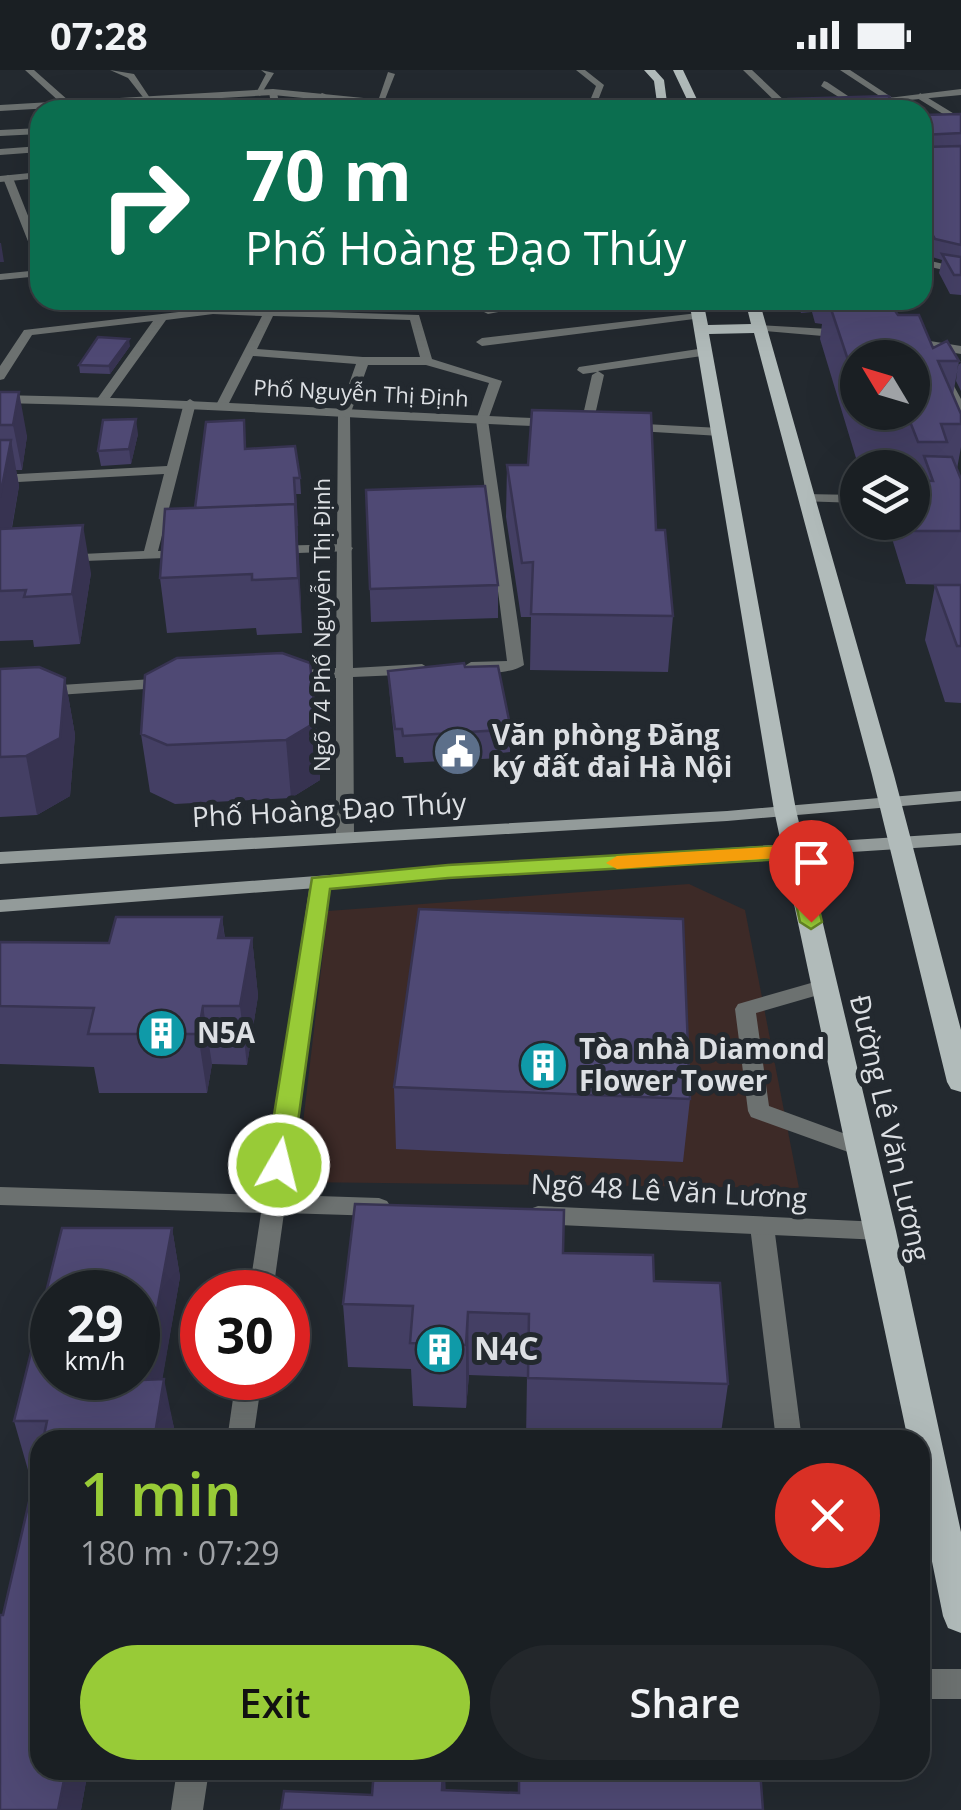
<!DOCTYPE html>
<html lang="en">
<head>
<meta charset="utf-8">
<style>
  :root { --surface:#1a1f23; --page:#23272b; --text:#f1f3f6; --muted:#9fa2a6; --line:#383d41; --accent:#98cb37 }
  body { margin:0; font-family:"Open Sans",sans-serif; background:var(--page); color:var(--text); height:100vh; display:flex; flex-direction:column; font-size:38px; white-space:nowrap }
  * { box-sizing:border-box; margin:0 }
  p { font-size:32px; color:var(--muted) }
  .icon { flex:none; width:55px; height:55px; fill:none; stroke:currentColor; stroke-width:2; stroke-linecap:round; stroke-linejoin:round }
  .map { position:relative; flex:1; overflow:hidden }
  .panel { position:absolute; left:30px; top:1360px; width:900px; height:350px; display:flex; flex-direction:column; background:var(--surface); border-radius:30px; box-shadow:0 10px 40px #0002,0 0 0 2px var(--line) }
  .panel>* { flex:none }
  .hud { position:absolute; left:30px; top:30px; width:902px; height:210px; border-radius:30px; box-shadow:0 10px 40px #0002,0 0 0 2px var(--line); background:#0b6e4f; color:#fff; overflow:hidden }
  .needle { width:65px; rotate:308deg }
  .buttons { position:absolute; left:840px; top:270px; display:grid; gap:20px }
  .buttons a { display:grid; place-items:center; width:90px; height:90px; border-radius:50%; background:var(--surface); box-shadow:0 10px 40px #0002,0 0 0 2px var(--line); font-size:50px }
  .speed { position:absolute; left:30px; top:1200px; display:flex; gap:20px; font-size:50px; font-weight:700; text-align:center }
  .speed>* { display:grid; place-content:center; width:130px; height:130px; border-radius:50%; background:var(--surface); box-shadow:0 10px 40px #0002,0 0 0 2px var(--line); line-height:1 }
  .speed small { font-size:25px; font-weight:400 }
  .speed .limit { border:15px solid #d22; background:#fff; color:#111 }
  .pin { position:absolute; display:grid; place-items:center; width:85px; height:85px; color:#fff; margin:-102px -42px; border-radius:50% 50% 50% 0; rotate:-45deg; box-shadow:0 0 10px #0007 }
  .pin .icon { rotate:45deg }
  .me { position:absolute; width:110px; margin:-55px; rotate:8deg; stroke-linejoin:round; filter:drop-shadow(0 0 8px #0008) }
  .turn { display:flex; align-items:center; gap:35px; height:210px; padding:0 50px; font-size:45px }
  .turn .icon { width:130px; height:130px; stroke-width:2.5 }
  .turn b { display:block; font-size:70px; line-height:85px }
  .round { display:grid; place-items:center; flex:none; width:105px; height:105px; border-radius:52px; background:var(--page) }
  .head { display:flex; align-items:center; justify-content:space-between; height:170px; padding:0 50px }
  h1 { font-size:60px; font-weight:600; line-height:75px; color:var(--accent) }
  .button { display:flex; gap:20px; margin-top:auto; padding:20px 50px }
  .button a { flex:1; height:115px; border-radius:60px; background:var(--accent); color:#111; font-size:40px; font-weight:600; line-height:115px; text-align:center }
  .button a+a { background:var(--page); color:var(--text) }
  .status { display:flex; justify-content:space-between; align-items:center; height:70px; padding:0 50px; background:var(--surface); direction:ltr }
  .status svg { height:28px; fill:currentColor }
  .map>svg:first-child { display:block }
</style>
</head>
<body>
<div class="status"><b>07:28</b><svg viewBox="0 0 49 12"><path d="M0 12V9h3v3zM5 12V6h3v6zM10 12V3h3v9zM15 12V0h3v12zM26 1h20v11H26zM47 4h2v5h-2z"/></svg></div>
<div class="map">
<svg width="961" height="1740" viewBox="0 0 961 1740">
  <rect width="100%" height="100%" fill="#23292f"/>
  <!-- commercial -->
  <path fill="#3d2a27" d="M689 814 745 840 799 1118 296 1112 328 841Z"/>
  <g fill="none" stroke-linecap="round" stroke-linejoin="round">
    <!-- service -->
    <path fill="#6c7170" fill-rule="evenodd" d="M25 0H34L69 31V35H63Z
      M110 0 134 4 152 31H146L128 8Z
      M261 0 274 3 260 26 256 23 266 4Z
      M576 0H585L604 15 597 33 602 40H594L589 33 596 16Z
      M743 0H752L789 35V39H783Z
      M840 0H850L911 40H901Z
      M388 2 395 4 384 32 377 34Z
      M824 11 827 12 857 32 850 34 821 16Z
      M273 19 277 22 280 40H272L269 22Z
      M212 23 223 40H215L208 26Z
      M322 23 325 24 335 40H327L318 26Z
      M920 23 961 48V55L917 28Z
      M40 58V64L0 66V60Z
      M40 76V82L0 85V79Z
      M8 105 13 108 40 176V192L35 189 3 108Z
      M922 189 961 198V204L922 195Z
      M40 200V206L0 210V204Z
      M50 230H62L64 236 54 238Z
      M535 230H562L488 244 482 241Z
      M759 230H776L753 239 747 236Z
      M213 238 419 245 432 289 502 311 488 350 482 354 476 350 489 313 426 295H368L350 345 344 349 338 345 356 294 253 286 228 335 222 339 216 335 262 246 213 244 166 250 105 335 95 332 153 251 32 265 4 309 0 310V296L24 260ZM273 246 410 250 420 287H363L257 279Z
      M698 243 702 244V248L482 276 476 272 482 268Z
      M758 255 846 260 852 264 846 268 754 260 752 258Z
      M905 267 961 276V284L901 274V268Z
      M705 278 711 282 709 285 598 301 604 305 593 354 587 358 581 354 592 305 597 302 583 304 577 300 579 297Z
      M190 329 196 333 158 481 188 480 195 484 193 487 57 492 55 489 62 485 144 481 164 404 0 413V405L167 396 184 333Z
      M346 474 353 478 351 481 272 484 265 480 272 476Z
      M825 909 832 911 835 916 832 921 756 943 769 1036 870 1073 873 1079 870 1085 862 1087 751 1047 748 1041 735 939 738 934Z
      M762 1147 770 1150 774 1156 802 1370H776L750 1156 754 1150Z"/>
    <!-- minor -->
    <path fill="#6c7170" fill-rule="evenodd" d="M273 19 424 34 593 30 597 33 494 40H424L273 25 0 41V35Z
      M937 300 947 303 961 329V345L955 341 935 303Z
      M344 341 350 345 353 598 422 594 430 599 422 604 353 607 354 765 345 771 336 765V608L286 611 278 606 286 601 336 598 338 345Z
      M482 346 488 350 524 595C511 604 476 606 463 597L471 592 507 591 476 350Z
      M804 424 858 425V433L799 431V425Z
      M168 608 174 609V617L0 629V619Z
      M320 807 330 813 287 1125 379 1128 387 1131 391 1137 387 1143 379 1146 284 1143 273 1222H249L261 1143 0 1135V1117L263 1125 310 813Z
      M538 1136 881 1152 889 1154 893 1161 889 1168 881 1170 538 1154 530 1151 526 1145 530 1139Z
      M236 1308H262L253 1370H227Z
      M920 1599H961V1629H920Z
      M177 1700H209L203 1740H171Z"/>
    <!-- tertiary -->
    <path fill="#6c7170" fill-rule="evenodd" d="M961 19V25L868 34 864 31Z
      M814 32 817 37 757 40 761 37Z
      M40 102V108L0 112V106Z
      M0 325C186 328 371 342 557 349L563 353 557 357C371 350 186 336 0 333Z
      M626 353 720 358 727 362 720 366 621 360V354Z"/>
    <!-- secondary -->
    <path fill="#939b9a" fill-rule="evenodd" d="M961 721V731L727 751 0 794V782L727 741Z
      M961 763V775L448 808 0 842V830L448 796Z"/>
    <!-- primary -->
    <path fill="#b1bbba" fill-rule="evenodd" d="M644 0H655L664 10 668 40H658L654 11Z
      M673 0H683L702 40H692Z
      M689 230H703L708 255 751 254 745 230H759L894 705 961 960V1022L951 1019 947 1012 872 705 754 263 709 264 796 740 896 1161 961 1462V1563L948 1558 943 1546 920 1432V1370H908L774 740Z"/>
  </g>
  <!-- wall -->
  <path fill="#443f64" fill-rule="evenodd" d="M790 29 903 40H789Z
    M961 44V225L950 224 939 203 942 190 932 187 922 169V45Z
    M796 230H881L933 278 959 291 953 325 961 344V377L957 399 961 409V515L906 514 890 462 891 452H912V398H859L820 269 822 254 815 253 812 242 801 243ZM858 288 912 342H858Z
    M130 276 110 304 80 303 79 295Z
    M961 293V321L956 311 958 295Z
    M0 322 27 366 22 400H16L19 416 12 458 91 503 80 574 34 577 33 570 0 571Z
    M138 364 131 394 101 396 98 381Z
    M246 379 300 408 301 424H296L302 563 257 565 256 558 167 563 160 508 195 438Z
    M507 395 656 460 673 546 668 602 530 600 531 547H521L506 447Z
    M366 420 498 515V548L371 552Z
    M935 515H961V633L945 632 925 570Z
    M465 597 510 655V682L501 683V688L404 693 403 687H396L390 628 388 601Z
    M0 599 65 608 75 665 70 726 37 745 0 747Z
    M316 652 320 710 291 728 175 734 150 722 141 664Z
    M222 847 225 868H252L258 926 247 995 212 994 207 1023H99L94 997 0 994V872L109 873Z
    M394 1017 690 1029 683 1092 396 1079Z
    M172 1158 180 1207 162 1309 174 1358 172 1370H40V1700H88L81 1740H0L36 1400H28L14 1351Z
    M563 1183 654 1211 728 1314 720 1370H526L527 1307 469 1305 466 1338 413 1336 411 1299 348 1297 343 1234Z"/>
  <!-- shaded-wall -->
  <path fill="#373351" d="M0 173H1L4 192H0Z
    M129 269 130 276 110 304 109 296Z
    M19 322 27 366 22 400 13 355Z
    M136 349 138 364 131 394 129 379Z
    M11 370 19 416 7 483 0 486V427Z
    M295 434 299 487 302 563 298 508Z
    M83 455 91 503 80 574 72 524Z
    M65 608 75 665 70 726 37 745 26 686Z
    M316 652 320 710 291 728 286 670Z
    M222 847 229 905 218 868Z
    M252 868 258 926 247 995 240 936Z
    M203 936 212 994 207 1023 198 964Z
    M172 1158 180 1207 154 1358 144 1310Z
    M468 1242 469 1305 466 1338V1275Z
    M164 1309 174 1358 172 1370H154Z
    M66 1700H88L81 1740H58Z
    M443 1700H445L446 1727 442 1720Z"/>
  <!-- building -->
  <path fill="#4f4974" stroke="#373351" stroke-width="2.5" fill-rule="evenodd" d="M888 26 903 40H783H801L790 29Z
    M961 44V63L922 65V45Z
    M922 67 925 77 961 76V175L935 169 922 148Z
    M942 184 961 187V205H954Z
    M828 230 888 231 898 245H919L933 278 947 271 959 291H938L961 344V354H941L947 372H918L911 354 868 353 865 342H912V288H858V320Z
    M98 267 129 269 109 296 79 295Z
    M0 322H19L13 355H0Z
    M532 340 651 343 656 460H665L673 546 531 544 533 492 522 493 507 395H528Z
    M136 349 129 379 98 381 103 350Z
    M244 350 245 379 295 376 300 408H294L297 456 295 434 195 438 206 352Z
    M0 370H11L0 427Z
    M924 386 952 387 961 409V461H915L912 452V410L933 411Z
    M485 416 498 515 370 519 366 420Z
    M295 434 298 508 252 510V504L160 508 165 439Z
    M83 455 72 524 24 527 26 520 0 521V459Z
    M935 515H961V576H957Z
    M282 583 310 593 316 652 286 670 167 675 141 664 145 605 177 588Z
    M464 593 465 597 498 596 510 655H501V660L403 666 402 659H395L388 601Z
    M39 597 65 608 60 668 26 686 0 687V599Z
    M419 839 683 849 690 1029 394 1017Z
    M116 847H222L218 868H252L240 936H203L198 964H88L94 938 0 936V872L109 873Z
    M355 1134 564 1140 563 1183 653 1185 654 1211 720 1213 728 1314 528 1308 529 1244 468 1242 466 1275 410 1273 413 1236 343 1234Z
    M62 1158H172L144 1310 164 1309 154 1370H43L47 1351H14ZM52 1222H138V1308H52Z
    M40 1384V1700H66L58 1740H0V1545H3Z
    M374 1700H443L442 1720 519 1723V1700H760L763 1740H281L284 1721 372 1725Z"/>
  <!-- route -->
  <path fill="#98cb37" stroke="#638424" stroke-width="2.5" d="M795 775 805 782 822 852 811 859 800 852 786 789 448 808 330 819 292 1095 288 1102H270L266 1095 312 808 448 795Z"/>
  <!-- slow -->
  <path fill="#f59e0b" d="M783 776 791 778 794 783 791 787 617 799 606 793 617 786Z"/>
  <!-- icons -->
  <defs>
    <symbol id="civic-disc" viewBox="-11 -11 22 22"><circle r="9.5" fill="#5c6f8a" stroke="#23292f"/><path d="M-.6-6.5H3V-4.5H.6V-3L4-1V1h2V6H-6V1h2V-1L-.6-3ZM-1.2 2.5V6h2.4V2.5Z" fill="#fff"/></symbol>
    <symbol id="building-disc" viewBox="-11 -11 22 22"><circle r="9.5" fill="#0f9aa8" stroke="#23292f"/><path d="M-4-6H4V6H1V3H-1V6H-4ZM-2.5-4.3h1.7v1.8h-1.7ZM.8-4.3h1.7v1.8H.8ZM-2.5-1h1.7V.8h-1.7ZM.8-1h1.7V.8H.8Z" fill="#fff"/></symbol>
  </defs>
  <g fill-rule="evenodd">
    <use href="#civic-disc" x="430" y="654" width="55" height="55"/>
    <use href="#building-disc" x="134" y="936" width="55" height="55"/>
    <use href="#building-disc" x="516" y="968" width="55" height="55"/>
    <use href="#building-disc" x="412" y="1252" width="55" height="55"/>
  </g>
  <g text-anchor="middle" stroke-width="10" stroke-linejoin="round" paint-order="stroke">
    <!-- far-street labels -->
    <g font-size="22" fill="#dcdfe3" stroke="#23292f">
      <text transform="translate(361 323) rotate(3)" y="8">Phố Nguyễn Thị Định</text>
      <text transform="translate(322 555) rotate(-90)" y="8">Ngõ 74 Phố Nguyễn Thị Định</text>
    </g>
    <!-- poi labels -->
    <g font-size="28" font-weight="bold" fill="#dcdfe3" stroke="#23292f" text-anchor="start">
      <text x="492" y="675">Văn phòng Đăng<tspan x="492" dy="32">ký đất đai Hà Nội</tspan></text>
      <text x="197" y="973">N5A</text>
      <text x="579" y="989">Tòa nhà Diamond<tspan x="579" dy="32">Flower Tower</tspan></text>
    </g>
    <!-- street labels -->
    <g font-size="28" fill="#dcdfe3" stroke="#23292f">
      <text transform="translate(329 740) rotate(-3)" y="10">Phố Hoàng Đạo Thúy</text>
      <text transform="translate(890 1058) rotate(77)" y="10">Đường Lê Văn Lương</text>
      <text transform="translate(669 1121) rotate(3)" y="10">Ngõ 48 Lê Văn Lương</text>
    </g>
    <!-- near-poi labels -->
    <g font-size="32" font-weight="bold" fill="#dcdfe3" stroke="#23292f" text-anchor="start">
      <text x="474" y="1290">N4C</text>
    </g>
  </g>
</svg>
<div class="buttons">
<a><svg class="needle" viewBox="-14 -14 28 28"><path d="M0-13l5 13h-10z" fill="#e53935"/><path d="M0 13l5-13h-10z" fill="#9fa2a6"/></svg></a>
<a><svg class="icon" aria-label="layers" viewBox="0 0 24 24"><path d="M12 4l9 5-9 5-9-5zM3 14l9 5 9-5"/></svg></a>
</div>
<div class="speed"><div>29<small>km/h</small></div><div class="limit">30</div></div>
<div class="pin" style="left:811px;top:852px;background:#d93025"><svg class="icon" aria-label="arrive" viewBox="0 0 24 24"><path d="M6 21V4h12l-3 4 3 4H6"/></svg></div>
<svg class="me" style="left:279px;top:1095px" viewBox="-20 -20 40 40"><circle r="17" fill="#98cb37" stroke="#fff" stroke-width="3"/><path d="M0-11L8 9 0 5-8 9z" fill="#fff"/></svg>
<div class="hud">
<div class="turn"><svg class="icon" aria-label="right" viewBox="0 0 24 24"><path d="M7 20v-9h11M14 6l5 5-5 5"/></svg><div><b>70 m</b>Phố Hoàng Đạo Thúy</div></div>
</div>
<section class="panel">
<div class="head"><div><h1>1 min</h1><p>180 m · 07:29</p></div><a class="round" style="background:#d93025;color:#fff"><svg class="icon" aria-label="close" viewBox="0 0 24 24"><path d="M6 6l12 12M18 6L6 18"/></svg></a></div>
<div class="button"><a>Exit</a><a>Share</a></div>
</section>
</div>
</body>
</html>
